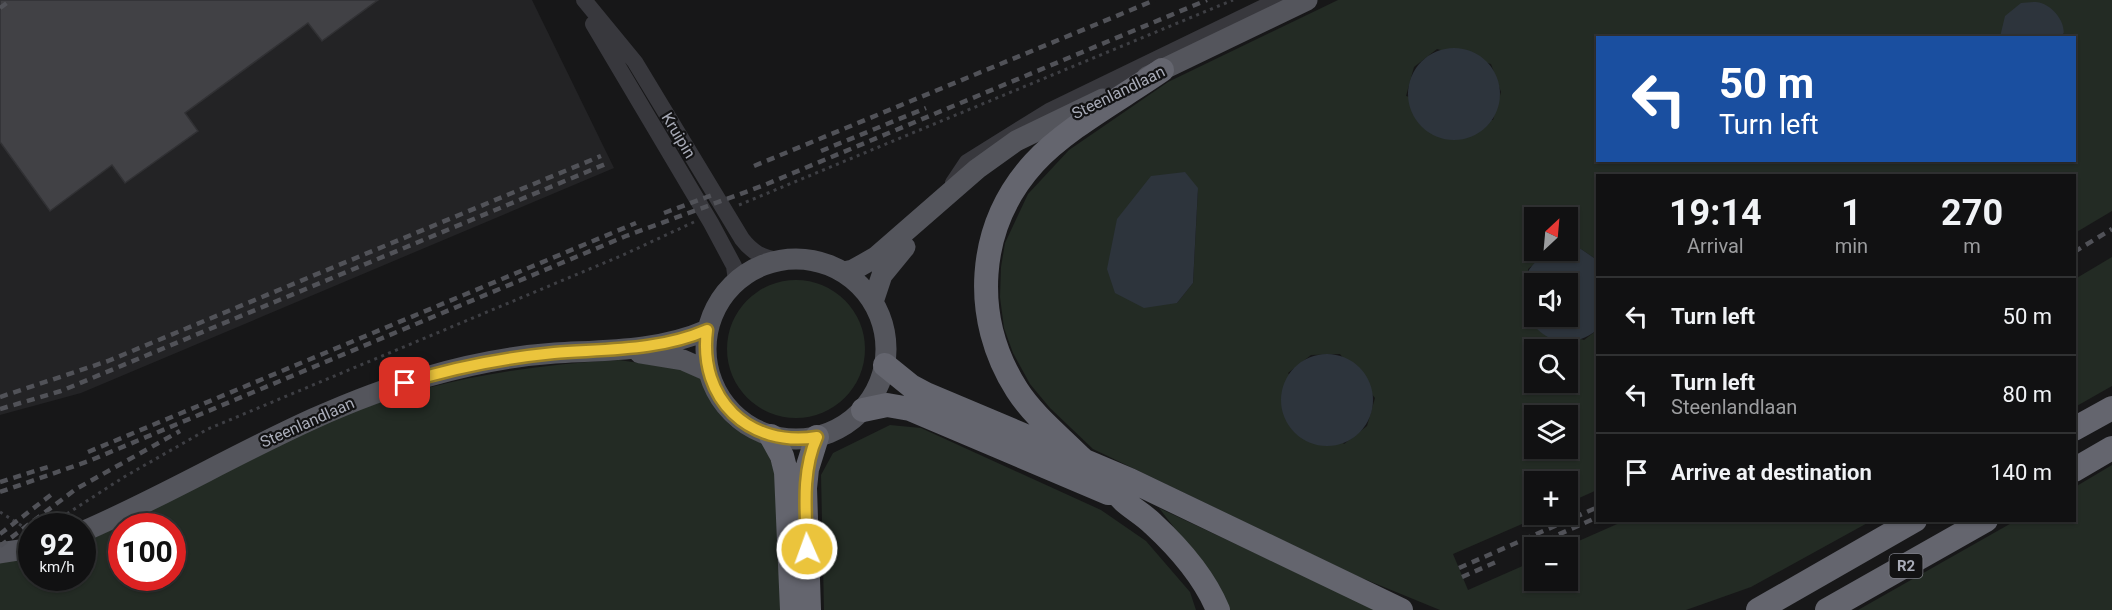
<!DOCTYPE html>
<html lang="en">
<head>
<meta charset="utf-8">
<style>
  :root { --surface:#111112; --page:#1e1f20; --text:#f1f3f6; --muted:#9c9d9f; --line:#303132 }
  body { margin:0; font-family:Roboto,sans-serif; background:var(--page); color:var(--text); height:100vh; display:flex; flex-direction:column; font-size:22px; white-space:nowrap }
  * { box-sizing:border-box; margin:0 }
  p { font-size:20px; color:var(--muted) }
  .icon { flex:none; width:33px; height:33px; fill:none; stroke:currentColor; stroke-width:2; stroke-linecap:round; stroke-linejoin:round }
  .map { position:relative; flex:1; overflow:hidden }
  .side { position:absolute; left:1596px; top:174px; width:480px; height:348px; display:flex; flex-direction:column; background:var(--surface); border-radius:0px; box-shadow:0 2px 4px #0004,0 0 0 2px var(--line) }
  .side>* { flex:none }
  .banner { position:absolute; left:1596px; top:36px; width:480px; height:126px; border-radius:0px; box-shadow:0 2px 4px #0004,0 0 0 2px var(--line); background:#1a4fa0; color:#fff; overflow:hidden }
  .needle { width:39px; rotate:26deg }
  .buttons { position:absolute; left:1524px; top:207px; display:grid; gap:12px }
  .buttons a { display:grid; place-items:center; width:54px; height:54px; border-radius:0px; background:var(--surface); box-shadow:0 2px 4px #0004,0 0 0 2px var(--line); font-size:30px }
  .speed { position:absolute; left:18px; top:513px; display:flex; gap:12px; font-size:30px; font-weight:700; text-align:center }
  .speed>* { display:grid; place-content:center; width:78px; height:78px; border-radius:50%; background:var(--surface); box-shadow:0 2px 4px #0004,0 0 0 2px var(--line); line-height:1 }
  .speed small { font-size:15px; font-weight:400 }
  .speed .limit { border:9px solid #d22; background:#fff; color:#111 }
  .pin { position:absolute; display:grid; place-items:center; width:51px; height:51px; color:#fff; margin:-26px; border-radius:12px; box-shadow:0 3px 9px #0006 }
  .me { position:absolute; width:66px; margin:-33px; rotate:358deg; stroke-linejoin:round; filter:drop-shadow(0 0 4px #0008) }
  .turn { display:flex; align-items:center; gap:21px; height:126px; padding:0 24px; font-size:27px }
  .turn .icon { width:78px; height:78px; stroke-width:2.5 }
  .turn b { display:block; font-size:42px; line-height:51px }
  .eta { display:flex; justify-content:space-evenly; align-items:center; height:102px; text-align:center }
  .eta b { font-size:36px; font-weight:700; line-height:42px }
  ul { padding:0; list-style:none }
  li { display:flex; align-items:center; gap:18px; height:78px; padding:0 24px; border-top:2px solid var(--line) }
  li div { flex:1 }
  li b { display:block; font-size:22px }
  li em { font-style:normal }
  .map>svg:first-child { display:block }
</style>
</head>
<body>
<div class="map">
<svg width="2112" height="610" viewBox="0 0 2112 610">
  <rect width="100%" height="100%" fill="#171718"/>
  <!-- built -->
  <path fill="#232325" d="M0 0H532L614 168 81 393 0 415Z"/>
  <!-- green -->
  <path fill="#232b24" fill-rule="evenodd" d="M1338 0H2112V211L2075 233 2074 176H1598L1597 260 1581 249 1568 250V218H1534V250L1551 251 1528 269 1530 324 1584 340 1597 330V490L1568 503V482H1534V514L1543 515 1453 554 1468 590 1534 561V580H1568V548L1565 547 1624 521H1871L1751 587 1686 610H1440L1357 576 1093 449 1050 408 1030 384 1013 353 1004 328 1000 297 1001 267 1005 243 1028 194 1069 150 1168 82ZM2064 33 2063 37 2074 38V160L1865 163 1861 160H1598V38L2000 37V35ZM1437 49 1491 64 1501 92 1493 120 1406 96 1414 67ZM1198 188 1193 283 1177 303ZM1534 350H1568V382H1534ZM1340 354 1375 398 1367 426 1344 444 1288 373 1311 355ZM1534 416H1568V448H1534Z
    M2112 257V386L2075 407V279Z
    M727 349a69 69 0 1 1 138 0a69 69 0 1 1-138 0Z
    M619 360 680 369 700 378 717 411 731 426 764 444 776 474 782 610H0V563L31 558 32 578H82L83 543C172 503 256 447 348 413 436 380 525 365 619 360ZM122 526H172V578H122Z
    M890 425 921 428 1101 510 1146 541 1190 592 1196 610H824L821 475 833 453Z
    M2112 465V610H1858L2015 521 2074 520 2075 487Z
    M1159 508 1376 610H1228L1220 587Z"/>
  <!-- water -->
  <path fill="#2d343c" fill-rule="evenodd" d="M2021 3C2026 3 2035 1 2041 3 2054 7 2067 24 2063 37H2000L2005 16Z
    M1408 94a46 46 0 1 1 92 0a46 46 0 1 1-92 0Z
    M1185 172 1198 188 1193 283 1177 303 1144 308 1115 293 1107 269 1117 219 1151 176Z
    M1581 249 1597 260V330C1542 373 1487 284 1550 252 1557 248 1572 250 1581 249ZM1534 284H1568V316H1534Z
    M1281 400a46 46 0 1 1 92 0a46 46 0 1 1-92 0Z"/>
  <!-- building -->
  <path fill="#414145" stroke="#313134" stroke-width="1.5" d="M0 0H378L322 41 308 23 185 113 198 131 125 183 112 165 50 211 0 142Z"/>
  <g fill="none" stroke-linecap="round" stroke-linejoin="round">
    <!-- path -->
    <path stroke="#3e3f44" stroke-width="3" stroke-dasharray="3 4.5" stroke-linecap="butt" d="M739 205 1233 0
      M0 512 30 531
      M48 526 124 477 208 429 623 255 694 222"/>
    <!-- minor -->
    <path stroke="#38383d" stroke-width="16" d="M584 0 635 62 742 239C752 252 762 258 779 260
      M593 24 711 223 734 266 736 281
      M953 183 967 162 1049 111 1278 0"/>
    <!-- major -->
    <path stroke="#54555c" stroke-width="21" d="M1147 77 1307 0
      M706 349a90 90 0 1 1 180 0a90 90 0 1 1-180 0Z
      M844 272 853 270 876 257 977 169 1016 141 1103 99
      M873 302 882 275 905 247
      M640 353 683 360 708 371
      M82 532C198 482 303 411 426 377 467 365 512 356 555 353 606 350 659 351 707 330
      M0 553 32 548"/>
    <!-- highway -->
    <path stroke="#64656e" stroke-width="24" d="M1162 70C1122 98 1066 128 1034 163 976 227 971 318 1017 390 1033 415 1058 435 1079 456 1095 470 1109 486 1124 501 1133 509 1144 515 1153 524 1179 548 1204 576 1218 610
      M885 365 911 386 926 394 1130 480 1401 610
      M863 410 887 405 910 409 1108 493
      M2074 429 2112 408
      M771 436 782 456 786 472 792 610
      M2074 470 2112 448
      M809 610 805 488 807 469 817 437
      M1758 610 1915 520
      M1827 610 1986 520"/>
    <!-- rail -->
    <path stroke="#515258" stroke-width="4.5" stroke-dasharray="8 6" stroke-linecap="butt" d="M0 8 11 0
      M821 151 926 108
      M754 166 1155 0
      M664 213 715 194
      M2074 252 2112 229
      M0 397 108 361 601 156
      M0 409 61 391 608 163
      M88 452 636 223
      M0 482 51 466
      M0 492 89 461 626 236 762 186 1207 0
      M0 534 52 494
      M1546 540 1598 517
      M0 546 76 489 180 431
      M1459 568 1598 507
      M1462 577 1496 562"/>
  </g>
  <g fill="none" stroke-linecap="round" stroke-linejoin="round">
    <defs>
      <path id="route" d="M405 383C452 368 504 358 554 353 605 349 659 351 707 330 698 399 749 448 817 437 801 472 806 512 807 549"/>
    </defs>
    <!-- route casing -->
    <use href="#route" stroke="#997f27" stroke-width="15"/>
    <!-- route -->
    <use href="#route" stroke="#ebc43c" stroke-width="10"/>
  </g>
  <g text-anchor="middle" stroke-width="4.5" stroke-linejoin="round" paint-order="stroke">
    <!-- shield labels -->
    <rect fill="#121213" stroke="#7c7e86" stroke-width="1.5" x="1889.5" y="554" width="33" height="24" rx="4.5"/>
    <g font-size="15" font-weight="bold" fill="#a9acb8">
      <text x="1906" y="571">R2</text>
    </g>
    <!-- street labels -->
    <g font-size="16" fill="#a9acb8" stroke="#121213">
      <text transform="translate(1118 92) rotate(-26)" y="6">Steenlandlaan</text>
      <text transform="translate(679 135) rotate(59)" y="6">Kruipin</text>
      <text transform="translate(307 422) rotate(-24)" y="6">Steenlandlaan</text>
    </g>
  </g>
</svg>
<div class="buttons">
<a><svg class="needle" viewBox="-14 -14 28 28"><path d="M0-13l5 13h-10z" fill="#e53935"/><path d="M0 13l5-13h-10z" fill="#9c9d9f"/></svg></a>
<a><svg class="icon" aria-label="sound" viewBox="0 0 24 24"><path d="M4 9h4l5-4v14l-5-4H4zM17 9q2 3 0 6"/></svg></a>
<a><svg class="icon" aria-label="search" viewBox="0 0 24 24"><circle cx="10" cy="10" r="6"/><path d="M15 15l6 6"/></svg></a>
<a><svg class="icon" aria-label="layers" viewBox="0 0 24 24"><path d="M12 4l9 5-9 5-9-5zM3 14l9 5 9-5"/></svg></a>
<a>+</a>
<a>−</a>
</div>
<div class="speed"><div>92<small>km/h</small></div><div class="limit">100</div></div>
<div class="pin" style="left:405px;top:383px;background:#d93025"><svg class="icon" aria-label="arrive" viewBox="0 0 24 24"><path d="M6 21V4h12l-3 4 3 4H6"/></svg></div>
<svg class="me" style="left:807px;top:549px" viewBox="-20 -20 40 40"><circle r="17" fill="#ebc43c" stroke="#fff" stroke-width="3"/><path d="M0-11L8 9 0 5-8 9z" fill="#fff"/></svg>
<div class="banner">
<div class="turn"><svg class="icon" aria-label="left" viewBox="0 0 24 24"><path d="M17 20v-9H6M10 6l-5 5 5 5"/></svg><div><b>50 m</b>Turn left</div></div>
</div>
<section class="side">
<div class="eta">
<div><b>19:14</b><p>Arrival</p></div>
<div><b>1</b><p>min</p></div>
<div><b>270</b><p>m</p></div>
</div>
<ul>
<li><svg class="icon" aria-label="left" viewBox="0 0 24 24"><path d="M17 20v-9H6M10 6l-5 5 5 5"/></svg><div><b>Turn left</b></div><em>50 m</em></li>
<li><svg class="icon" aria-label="left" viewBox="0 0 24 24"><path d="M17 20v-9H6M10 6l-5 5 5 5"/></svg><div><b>Turn left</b><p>Steenlandlaan</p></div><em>80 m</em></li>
<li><svg class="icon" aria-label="arrive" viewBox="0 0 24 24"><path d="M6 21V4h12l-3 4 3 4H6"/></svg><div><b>Arrive at destination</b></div><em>140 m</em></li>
</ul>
</section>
</div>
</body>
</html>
